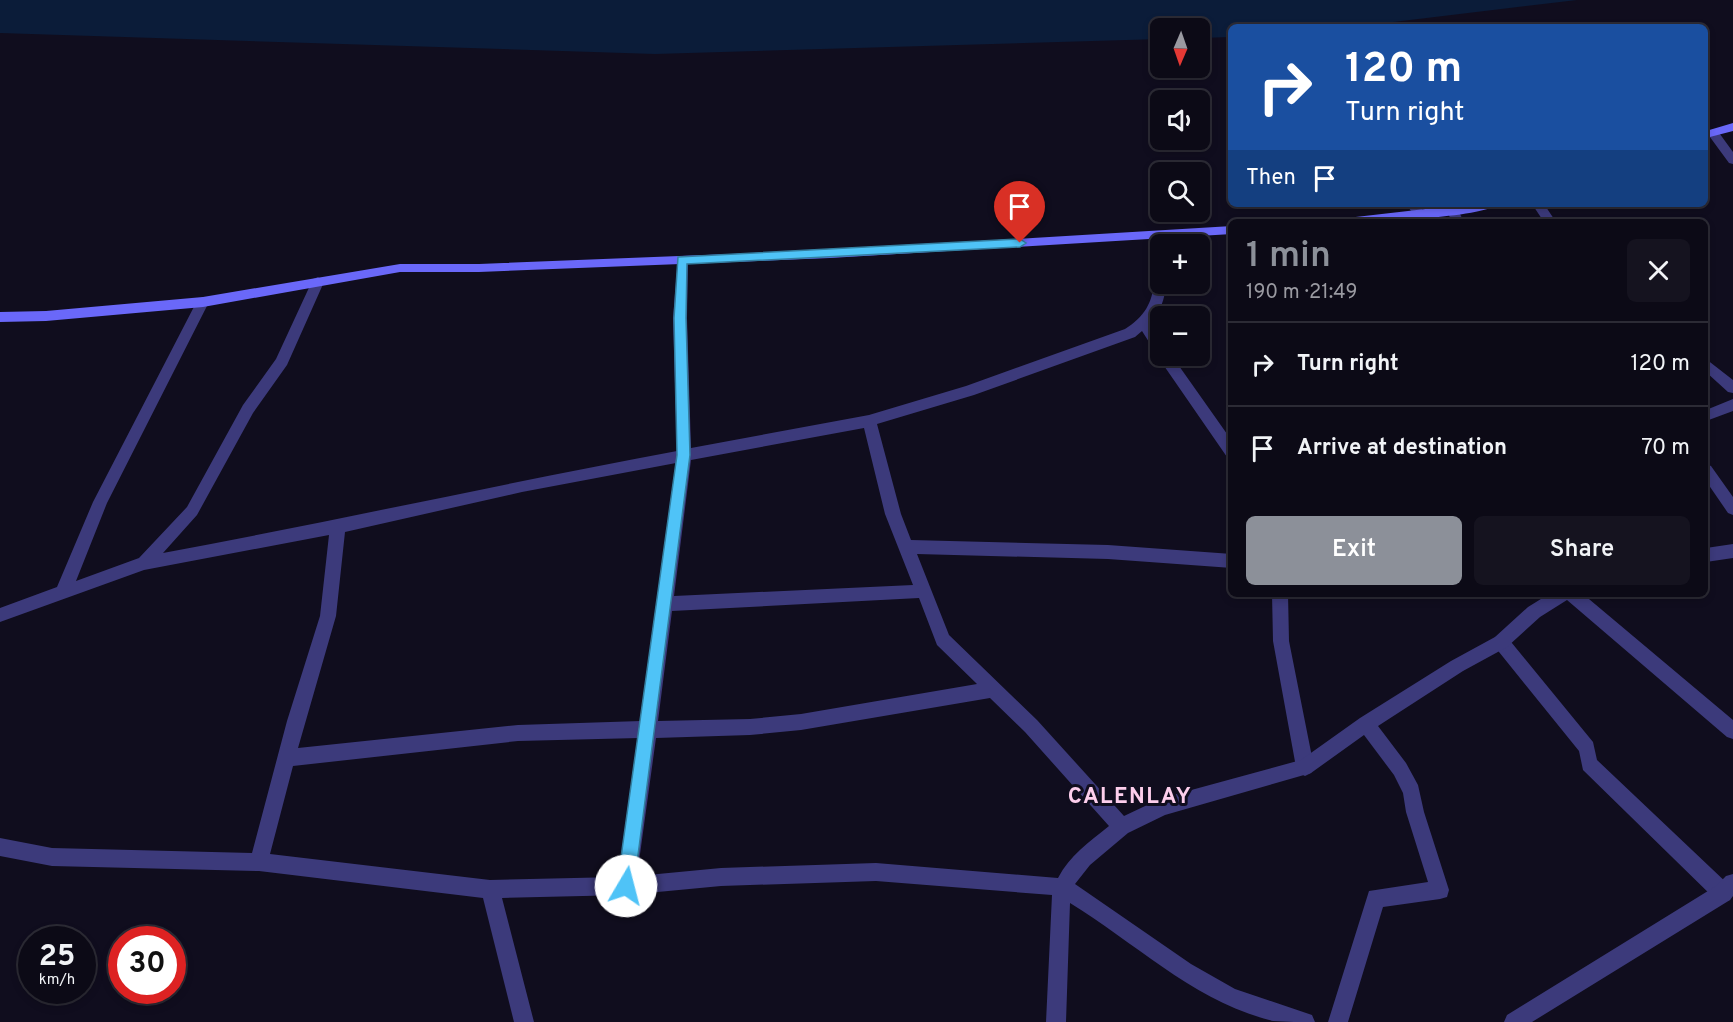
<!DOCTYPE html>
<html lang="en">
<head>
<meta charset="utf-8">
<style>
  :root { --surface:#0c0a16; --page:#15131f; --text:#f1f3f6; --muted:#9a9aa1; --line:#2c2b35; --accent:#8c9099 }
  body { margin:0; font-family:Overpass,sans-serif; background:var(--page); color:var(--text); height:100vh; display:flex; flex-direction:column; font-size:22px; white-space:nowrap }
  * { box-sizing:border-box; margin:0 }
  p { font-size:20px; color:var(--muted) }
  .icon { flex:none; width:33px; height:33px; fill:none; stroke:currentColor; stroke-width:2; stroke-linecap:round; stroke-linejoin:round }
  .map { position:relative; flex:1; overflow:hidden }
  .sheet { position:absolute; left:1228px; top:219px; width:480px; height:378px; display:flex; flex-direction:column; background:var(--surface); border-radius:9px; box-shadow:0 3px 9px #0003,0 0 0 2px var(--line) }
  .sheet>* { flex:none }
  .hud { position:absolute; left:1228px; top:24px; width:480px; height:183px; border-radius:9px; box-shadow:0 3px 9px #0003,0 0 0 2px var(--line); background:#1a4fa0; color:#fff; overflow:hidden }
  .needle { width:39px; rotate:182deg }
  .buttons { position:absolute; left:1150px; top:18px; display:grid; gap:12px }
  .buttons a { display:grid; place-items:center; width:60px; height:60px; border-radius:9px; background:var(--surface); box-shadow:0 3px 9px #0003,0 0 0 2px var(--line); font-size:30px }
  .speed { position:absolute; left:18px; top:926px; display:flex; gap:12px; font-size:30px; font-weight:700; text-align:center }
  .speed>* { display:grid; place-content:center; width:78px; height:78px; border-radius:50%; background:var(--surface); box-shadow:0 3px 9px #0003,0 0 0 2px var(--line); line-height:1 }
  .speed small { font-size:15px; font-weight:400 }
  .speed .limit { border:9px solid #d22; background:#fff; color:#111 }
  .pin { position:absolute; display:grid; place-items:center; width:51px; height:51px; color:#fff; margin:-62px -26px; border-radius:50% 50% 50% 0; rotate:-45deg; box-shadow:0 0 6px #0007 }
  .pin .icon { rotate:45deg }
  .me { position:absolute; width:66px; margin:-33px; rotate:8deg; stroke-linejoin:round; filter:drop-shadow(0 0 4px #0008) }
  .turn { display:flex; align-items:center; gap:21px; height:126px; padding:0 18px; font-size:27px }
  .turn .icon { width:78px; height:78px; stroke-width:2.5 }
  .turn b { display:block; font-size:42px; line-height:51px }
  .then { display:flex; align-items:center; height:57px; padding:0 18px; background:#0003; gap:12px; font-size:22px }
  .round { display:grid; place-items:center; flex:none; width:63px; height:63px; border-radius:9px; background:var(--page) }
  .overview { display:flex; align-items:center; justify-content:space-between; height:102px; padding:0 18px }
  h1 { font-size:36px; font-weight:600; line-height:45px; color:var(--accent) }
  .primary-button { display:flex; gap:12px; margin-top:auto; padding:12px 18px }
  .primary-button a { flex:1; height:69px; border-radius:9px; background:var(--accent); color:#fff; font-size:24px; font-weight:600; line-height:69px; text-align:center }
  .primary-button a+a { background:var(--page); color:var(--text) }
  ul { padding:0; list-style:none }
  li { display:flex; align-items:center; gap:18px; height:84px; padding:0 18px; border-top:2px solid var(--line) }
  li div { flex:1 }
  li b { display:block; font-size:22px }
  li em { font-style:normal }
  .map>svg:first-child { display:block }
</style>
</head>
<body>
<div class="map">
<svg width="1733" height="1022" viewBox="0 0 1733 1022">
  <rect width="100%" height="100%" fill="#100d1e"/>
  <!-- water -->
  <path fill="#0b1c39" d="M0 0H1577L1352 27H1232L1231 37 1200 38V28H1161V39L655 54 0 33Z"/>
  <g fill="none" stroke-linecap="round" stroke-linejoin="round">
    <!-- lane -->
    <path fill="#3c3a7b" fill-rule="evenodd" d="M1453 207 1457 208 1464 222H1452L1447 211Z
      M1272 594H1288L1289 641 1314 767 1311 773 1305 776 1299 773 1296 767 1273 641Z
      M1501 635 1507 637 1593 742 1597 760 1730 886 1732 893 1730 900 1723 902 1716 900 1583 770 1579 751 1495 647 1493 642 1495 637Z"/>
    <!-- street -->
    <path fill="#3c3a7b" fill-rule="evenodd" d="M1713 129 1717 130 1733 152V164L1729 163 1707 133Z
      M1406 204H1418L1426 215 1424 218H1416Z
      M1532 204H1544L1556 222H1544Z
      M1186 229 1192 233 1181 244H1168L1182 230Z
      M1161 255V284H1166C1165 299 1160 312 1151 323L1161 339V356H1172L1232 441V459L1227 457 1160 360V354L1156 353 1142 331 1135 337 974 395 877 424 901 514 911 540 1108 545 1232 554V568L1108 559 917 554 949 635 1037 720 1124 816 1162 798 1301 760 1360 718 1451 661 1495 637 1528 607 1549 594H1583L1733 720V739L1727 737 1567 600 1540 617 1507 647 1463 671 1378 726 1406 763 1418 785 1424 812 1449 890 1447 897 1440 899 1383 907 1348 1022H1328L1369 891 1428 882 1406 812 1403 793 1394 775 1364 735 1311 773 1165 815 1128 833 1090 865 1075 884 1191 964 1235 989 1312 1015 1315 1022C1302 1022 1286 1022 1273 1021 1195 1002 1137 944 1070 903L1066 1022H1046L1052 895 876 881 721 886 626 895 502 898 534 1022H514L483 898 259 871 52 866 0 856V838L52 848 252 853 287 721 320 616 329 535 144 570 0 622V608L57 587 93 502 198 299 203 297 209 302 107 503 76 581 139 558 187 507 243 405 276 359 313 279 318 277 324 282 287 365 253 413 197 515 163 553C335 521 505 483 677 451L673 318 678 257H686L688 260 687 318 691 448 869 415 966 386 1125 329C1144 317 1153 303 1154 280 1154 271 1152 264 1157 256ZM864 428 885 514 913 585 674 596 691 460ZM676 463 641 721 518 725 298 748 336 616 345 532 522 492ZM919 598 937 645 977 684 801 714 750 719 658 721 672 611ZM990 698 1025 732 1109 826C1089 842 1070 855 1058 878L876 863 721 868 637 876 656 738 750 735 801 730ZM639 738 618 877 490 880 270 854 293 766 518 741Z
      M1706 359 1733 380V393L1728 392 1706 372Z
      M1733 399V411L1706 421V410Z
      M1706 464 1711 466 1733 497V515L1728 513 1706 481Z
      M1733 544V558L1706 562V548Z
      M1733 874V896L1730 900 1532 1022H1504L1507 1015 1716 886 1726 876Z"/>
    <!-- secondary -->
    <path fill="#6a68f9" fill-rule="evenodd" d="M1733 123V131L1706 138V131Z
      M1469 204H1498C1484 218 1366 222 1341 222L1347 218Z
      M1232 226V234L830 258 479 272H400L203 307 46 321 0 322V312L46 311 203 297 400 264H479L830 250Z"/>
  </g>
  <!-- route -->
  <path fill="#4fc3f7" stroke="#337fa1" stroke-width="1.5" d="M1020 239 1026 243 1020 247 687 264 686 318 690 455 634 886 632 892 626 894 620 892 617 886 677 455 674 318 678 257Z"/>
  <g text-anchor="middle" stroke-width="6" stroke-linejoin="round" paint-order="stroke">
    <!-- district labels -->
    <g font-size="22" font-weight="bold" letter-spacing="1.5" fill="#fdceec" stroke="#100d1e">
      <text x="1130" y="803">CALENLAY</text>
    </g>
  </g>
</svg>
<div class="buttons">
<a><svg class="needle" viewBox="-14 -14 28 28"><path d="M0-13l5 13h-10z" fill="#e53935"/><path d="M0 13l5-13h-10z" fill="#9a9aa1"/></svg></a>
<a><svg class="icon" aria-label="sound" viewBox="0 0 24 24"><path d="M4 9h4l5-4v14l-5-4H4zM17 9q2 3 0 6"/></svg></a>
<a><svg class="icon" aria-label="search" viewBox="0 0 24 24"><circle cx="10" cy="10" r="6"/><path d="M15 15l6 6"/></svg></a>
<a>+</a>
<a>−</a>
</div>
<div class="speed"><div>25<small>km/h</small></div><div class="limit">30</div></div>
<div class="pin" style="left:1020px;top:243px;background:#d93025"><svg class="icon" aria-label="arrive" viewBox="0 0 24 24"><path d="M6 21V4h12l-3 4 3 4H6"/></svg></div>
<svg class="me" style="left:626px;top:886px" viewBox="-20 -20 40 40"><circle r="19" fill="#fff"/><path d="M0-13L10 11 0 6-10 11z" fill="#4fc3f7"/></svg>
<div class="hud">
<div class="turn"><svg class="icon" aria-label="right" viewBox="0 0 24 24"><path d="M7 20v-9h11M14 6l5 5-5 5"/></svg><div><b>120 m</b>Turn right</div></div>
<div class="then">Then<svg class="icon" aria-label="arrive" viewBox="0 0 24 24"><path d="M6 21V4h12l-3 4 3 4H6"/></svg></div>
</div>
<section class="sheet">
<div class="overview"><div><h1>1 min</h1><p>190 m · 21:49</p></div><a class="round"><svg class="icon" aria-label="close" viewBox="0 0 24 24"><path d="M6 6l12 12M18 6L6 18"/></svg></a></div>
<ul>
<li><svg class="icon" aria-label="right" viewBox="0 0 24 24"><path d="M7 20v-9h11M14 6l5 5-5 5"/></svg><div><b>Turn right</b></div><em>120 m</em></li>
<li><svg class="icon" aria-label="arrive" viewBox="0 0 24 24"><path d="M6 21V4h12l-3 4 3 4H6"/></svg><div><b>Arrive at destination</b></div><em>70 m</em></li>
</ul>
<div class="primary-button"><a>Exit</a><a>Share</a></div>
</section>
</div>
</body>
</html>
